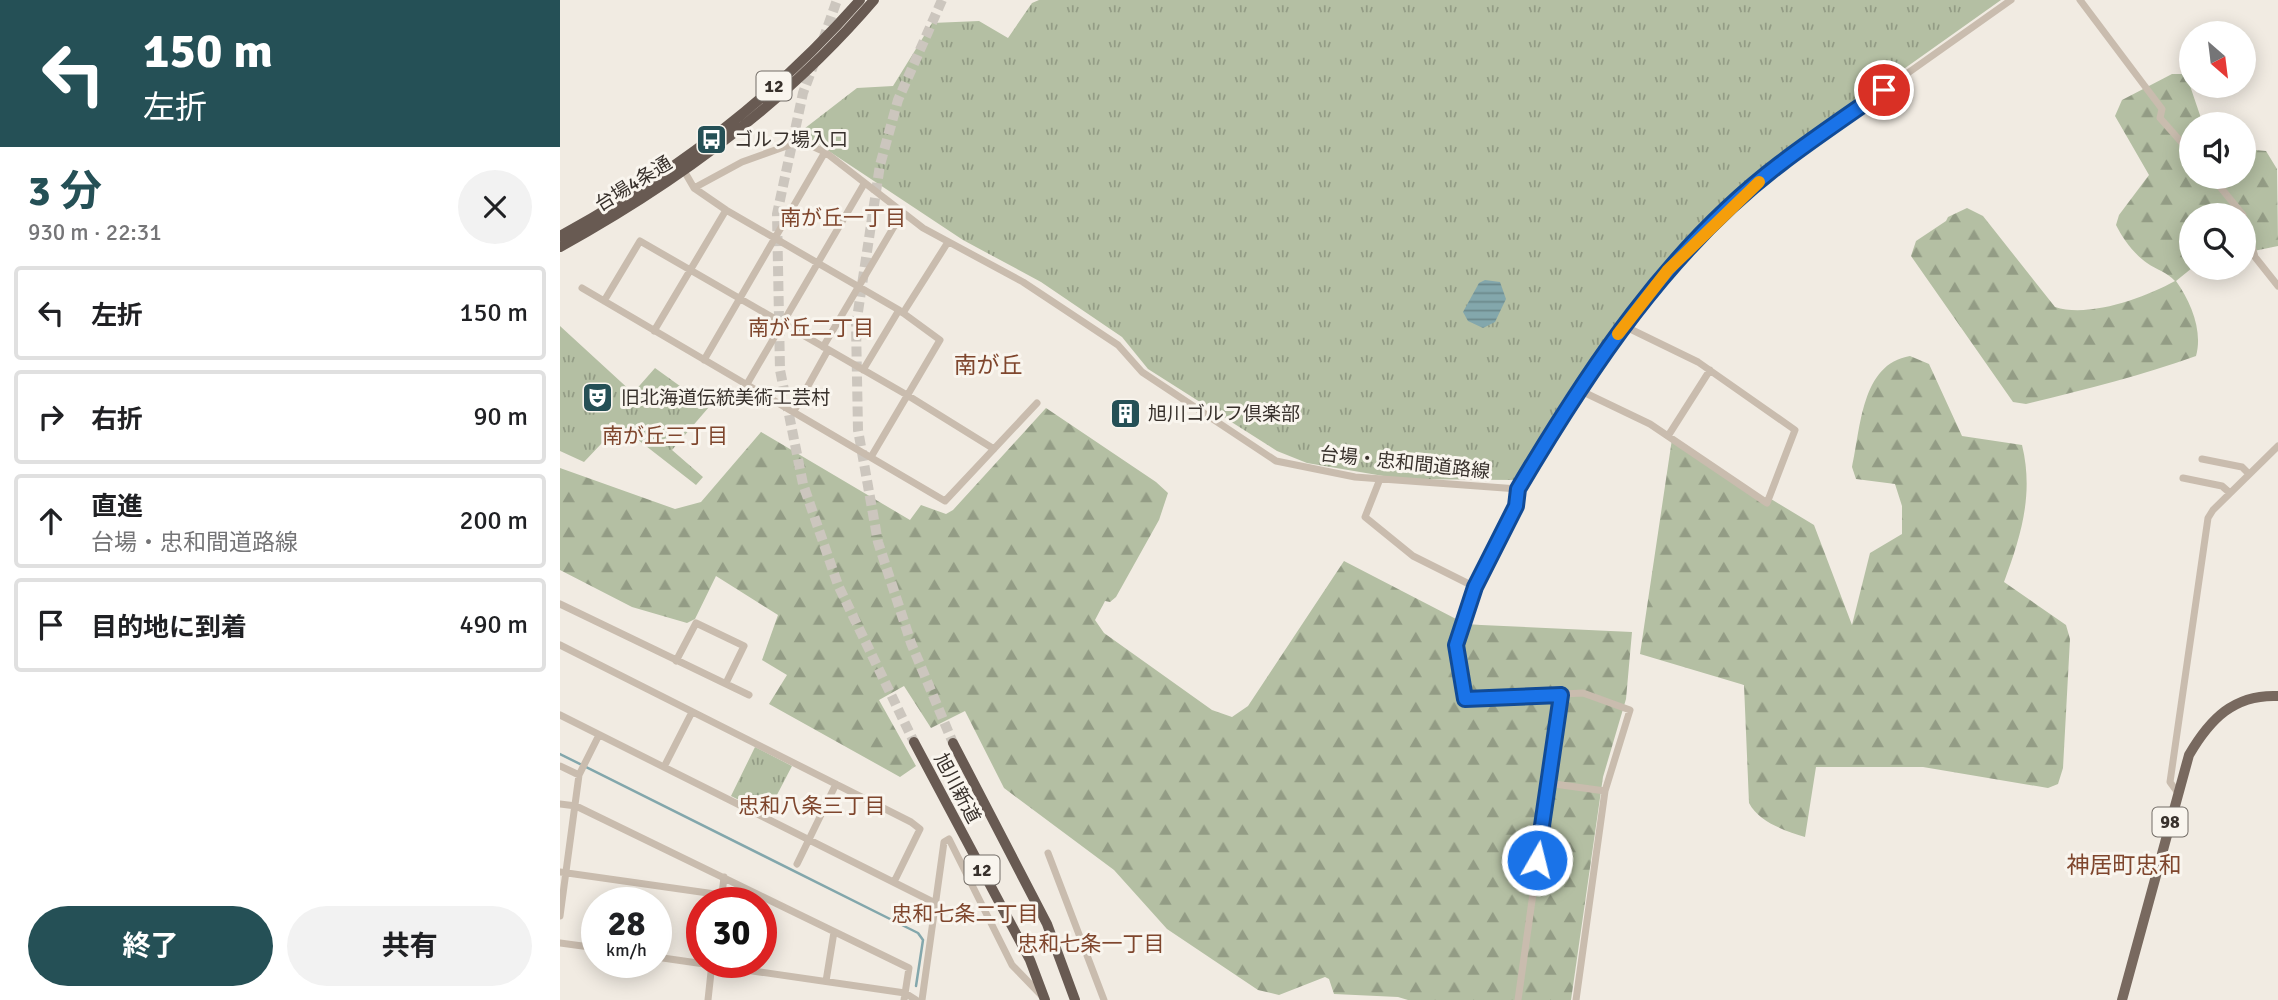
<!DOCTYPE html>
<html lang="ja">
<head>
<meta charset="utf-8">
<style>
  :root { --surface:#fff; --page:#f2f2f2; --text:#202124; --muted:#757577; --line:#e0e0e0; --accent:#255056 }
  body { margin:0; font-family:Signika,"Noto Sans JP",sans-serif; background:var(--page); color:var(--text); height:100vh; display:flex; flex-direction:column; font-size:26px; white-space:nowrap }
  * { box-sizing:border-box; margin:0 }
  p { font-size:23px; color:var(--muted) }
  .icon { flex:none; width:38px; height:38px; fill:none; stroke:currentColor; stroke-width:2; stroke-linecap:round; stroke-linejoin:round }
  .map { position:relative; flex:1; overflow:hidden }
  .side { display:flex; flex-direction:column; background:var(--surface); width:560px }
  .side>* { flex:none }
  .guide { background:#255056; color:#fff; overflow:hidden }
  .needle { width:46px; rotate:152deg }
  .buttons { position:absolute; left:1619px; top:21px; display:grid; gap:14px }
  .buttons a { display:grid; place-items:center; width:77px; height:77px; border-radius:50%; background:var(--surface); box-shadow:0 4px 18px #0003; font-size:35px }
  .speed { position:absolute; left:21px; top:887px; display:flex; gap:14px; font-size:35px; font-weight:700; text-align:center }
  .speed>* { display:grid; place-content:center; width:91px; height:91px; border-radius:50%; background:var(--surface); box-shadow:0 4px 18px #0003; line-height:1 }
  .speed small { font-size:18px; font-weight:400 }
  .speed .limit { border:10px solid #d22; background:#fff; color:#111 }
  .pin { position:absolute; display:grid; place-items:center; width:60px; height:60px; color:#fff; margin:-30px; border:4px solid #fff; border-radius:50%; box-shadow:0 2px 7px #0007 }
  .me { position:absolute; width:77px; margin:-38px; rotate:8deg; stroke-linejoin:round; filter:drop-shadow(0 0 5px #0008) }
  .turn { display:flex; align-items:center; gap:24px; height:147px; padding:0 28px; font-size:32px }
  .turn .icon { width:91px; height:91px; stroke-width:2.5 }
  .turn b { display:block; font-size:49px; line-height:60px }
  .round { display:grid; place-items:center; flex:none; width:74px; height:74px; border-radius:37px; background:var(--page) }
  .headline { display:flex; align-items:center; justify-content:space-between; height:119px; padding:0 28px }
  h1 { font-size:42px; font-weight:700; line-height:52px; color:var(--accent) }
  .primary-button { display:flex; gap:14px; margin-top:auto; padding:14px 28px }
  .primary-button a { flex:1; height:80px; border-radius:42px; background:var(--accent); color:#fff; font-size:28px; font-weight:700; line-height:80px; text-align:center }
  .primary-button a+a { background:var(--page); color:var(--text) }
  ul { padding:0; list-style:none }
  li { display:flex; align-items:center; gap:21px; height:94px; margin:0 14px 10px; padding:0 14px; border:4px solid var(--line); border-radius:7px }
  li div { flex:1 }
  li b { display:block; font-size:26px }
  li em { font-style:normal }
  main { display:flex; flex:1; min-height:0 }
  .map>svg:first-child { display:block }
</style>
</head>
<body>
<main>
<section class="side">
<div class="guide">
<div class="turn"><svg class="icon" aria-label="left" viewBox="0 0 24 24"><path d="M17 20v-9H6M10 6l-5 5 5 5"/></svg><div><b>150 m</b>左折</div></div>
</div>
<div class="headline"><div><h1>3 分</h1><p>930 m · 22:31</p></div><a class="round"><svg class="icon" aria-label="close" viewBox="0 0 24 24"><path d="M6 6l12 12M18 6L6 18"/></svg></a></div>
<ul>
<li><svg class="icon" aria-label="left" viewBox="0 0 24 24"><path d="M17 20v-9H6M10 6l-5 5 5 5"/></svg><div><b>左折</b></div><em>150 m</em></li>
<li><svg class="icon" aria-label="right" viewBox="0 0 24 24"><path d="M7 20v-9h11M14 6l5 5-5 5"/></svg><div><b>右折</b></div><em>90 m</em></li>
<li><svg class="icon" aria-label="ahead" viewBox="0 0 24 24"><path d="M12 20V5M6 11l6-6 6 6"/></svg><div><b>直進</b><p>台場・忠和間道路線</p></div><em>200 m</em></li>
<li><svg class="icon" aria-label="arrive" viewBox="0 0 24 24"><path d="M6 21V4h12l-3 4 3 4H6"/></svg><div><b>目的地に到着</b></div><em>490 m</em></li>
</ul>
<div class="primary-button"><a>終了</a><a>共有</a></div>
</section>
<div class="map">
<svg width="1718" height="1000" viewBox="0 0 1718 1000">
  <defs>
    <pattern id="grass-tufts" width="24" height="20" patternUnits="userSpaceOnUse" patternTransform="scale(1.75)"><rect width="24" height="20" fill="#b4bfa3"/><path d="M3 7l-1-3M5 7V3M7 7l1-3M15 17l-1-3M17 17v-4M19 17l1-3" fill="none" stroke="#939c85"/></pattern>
    <pattern id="forest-firs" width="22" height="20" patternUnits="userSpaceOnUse" patternTransform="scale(1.75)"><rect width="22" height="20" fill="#b4bfa3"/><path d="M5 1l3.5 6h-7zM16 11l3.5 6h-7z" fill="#939c85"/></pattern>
    <pattern id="water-rules" width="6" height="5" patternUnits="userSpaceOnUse" patternTransform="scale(1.75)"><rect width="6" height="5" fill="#83a7ac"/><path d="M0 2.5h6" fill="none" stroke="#6c898c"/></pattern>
  </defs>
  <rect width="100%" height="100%" fill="#f1ebe2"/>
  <!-- grass -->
  <path fill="url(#grass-tufts)" d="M479 0H1441L1210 164 1147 220 1096 272 1005 396 954 480 841 479 747 463 717 451 588 369 562 337 481 282 403 240 240 132 297 88 333 86 372 23 419 21 448 38 472 3Z
    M0 326 73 393 95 368 149 407 112 450 143 477 136 485 59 425 24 462 0 451Z
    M195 747 232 766 207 814 171 796Z"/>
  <!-- forest -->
  <path fill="url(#forest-firs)" d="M1612 74H1626L1643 124H1631V177H1684V149L1706 151 1717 169 1718 246 1684 253V215H1631L1632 268 1616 281C1631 302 1643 331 1636 356 1580 376 1523 390 1466 404L1453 402 1351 256 1356 241 1386 221 1388 217 1407 208 1423 216 1495 307C1529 318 1584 298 1615 281 1607 272 1597 270 1587 263 1574 254 1563 239 1556 225L1559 215 1589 175 1555 116 1562 100Z
    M1350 356 1369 364 1402 436 1462 445C1474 494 1461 536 1444 582L1506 625 1510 639 1503 768 1498 784 1488 788 1363 767H1256L1245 837C1225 831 1199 822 1189 803L1184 685 1080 654 1112 439 1207 503 1211 499 1254 525 1292 625 1310 553 1342 534V506L1335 484 1296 479 1292 467C1301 428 1301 364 1350 356Z
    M486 408 596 482 608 493 599 520 556 597 550 602 545 601 535 620 544 633 652 710 672 717 688 706 784 561 898 620 899 624 1072 632 1066 699 1043 777 1011 1000H848L838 997 774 994 769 979 765 977 719 995 698 990 607 929 554 870 444 788 405 711 371 728 344 686 319 700 356 766 340 777 209 704 227 675 202 660 218 615 156 576 135 619 127 623 72 607 0 570V468L115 509 141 502 201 432 350 520 361 505 386 514 393 510Z"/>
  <!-- water -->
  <path fill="url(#water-rules)" d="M925 280 940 282 946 299 935 322 923 328 908 321 903 312 919 283Z"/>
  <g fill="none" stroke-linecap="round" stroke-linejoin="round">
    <!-- stream -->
    <path stroke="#83a7ac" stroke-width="2.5" d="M0 754 358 933 363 940 356 986"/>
    <!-- trunk-tunnel -->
    <path stroke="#ccc6be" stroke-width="10" stroke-dasharray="10 5" stroke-linecap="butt" d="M382 0 338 100 320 165 296 325 298 430 318 542 351 643 393 743
      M263 40 277 0
      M255 61 243 93 217 214 220 370 243 484 278 585 354 742"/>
    <!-- minor -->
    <path stroke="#c9bcae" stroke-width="7" d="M1520 0 1602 109 1600 118 1631 153
      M123 169 134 188 166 210 339 310 380 340 311 457
      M1652 177 1683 215
      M134 188 182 162 235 143H245L265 152 363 228 463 282 558 345 582 372 716 461 795 477 958 489
      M1684 218 1695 257 1718 286
      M22 288 385 501 477 403
      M44 301 80 241 347 395 434 449
      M343 313 388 242
      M94 331 166 210
      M263 347 342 213
      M144 360 265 152
      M303 370 339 310
      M187 384 304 184
      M1017 389 1090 424 1207 503 1235 430 1138 362 1064 326
      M234 411 268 350
      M1108 436 1150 370
      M1642 459 1682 467 1689 474
      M1623 478 1662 486 1670 493
      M820 479 805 517 853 556 915 587
      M0 604 189 695
      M0 645 351 822 360 829 334 882
      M116 661 136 623 184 646 166 683
      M0 715 375 903
      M0 766 19 775
      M104 767 132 712
      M987 783 1045 791
      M1618 793 1610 782 1648 518 1653 510 1718 446
      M0 804 16 806 349 968 344 1000
      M488 853 544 1000
      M237 864 276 784
      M0 872 162 895
      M161 903 164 877
      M0 916 19 775 39 735
      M0 943 37 948
      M96 957 345 993 356 1000
      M266 981 274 932
      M148 1000 152 963
      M362 1000 384 842 389 839 452 965 482 996
      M958 1000 1001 695
      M1016 1000 1045 791 1070 710 1023 693 905 699 896 645 915 587 956 506 958 489 1017 389 1108 270 1156 221 1218 165 1451 0"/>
    <!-- primary -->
    <path stroke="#78695f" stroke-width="10" d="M1562 1000 1629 755C1650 719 1674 694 1718 696"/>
    <!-- trunk -->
    <path stroke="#685a52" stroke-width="10" d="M0 236C113 174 215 97 300 0
      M0 247C118 182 226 103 314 0
      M354 742 470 960 485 1000
      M393 743 487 924 515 1000"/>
  </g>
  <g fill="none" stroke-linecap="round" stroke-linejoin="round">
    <defs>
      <path id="route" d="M977 860 1001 695 905 699 896 645 915 587 956 506 958 489C1029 369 1108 249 1220 164 1254 138 1290 114 1324 90"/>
    </defs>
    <!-- route casing -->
    <use href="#route" stroke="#114b97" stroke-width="18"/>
    <!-- route -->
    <use href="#route" stroke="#1a73e8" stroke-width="12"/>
    <!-- slow -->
    <path stroke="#f59e0b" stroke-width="12" d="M1058 334 1108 270 1199 182"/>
  </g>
  <!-- icons -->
  <defs>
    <symbol id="bus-square" viewBox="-11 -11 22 22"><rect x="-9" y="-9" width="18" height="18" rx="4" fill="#255056" stroke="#f9f5ee"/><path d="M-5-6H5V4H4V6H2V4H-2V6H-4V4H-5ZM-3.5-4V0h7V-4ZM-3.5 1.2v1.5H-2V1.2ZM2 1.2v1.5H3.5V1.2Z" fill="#fff"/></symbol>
    <symbol id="theatre-square" viewBox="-11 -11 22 22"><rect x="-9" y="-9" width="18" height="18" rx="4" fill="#255056" stroke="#f9f5ee"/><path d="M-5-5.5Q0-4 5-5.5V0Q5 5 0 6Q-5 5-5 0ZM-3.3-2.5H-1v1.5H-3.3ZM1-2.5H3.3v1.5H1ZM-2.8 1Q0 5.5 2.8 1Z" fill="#fff"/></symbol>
    <symbol id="building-square" viewBox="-11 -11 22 22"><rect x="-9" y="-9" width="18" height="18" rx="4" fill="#255056" stroke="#f9f5ee"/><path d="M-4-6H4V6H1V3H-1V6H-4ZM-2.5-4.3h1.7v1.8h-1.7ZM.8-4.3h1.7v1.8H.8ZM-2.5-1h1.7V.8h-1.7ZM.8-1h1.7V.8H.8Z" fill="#fff"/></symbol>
  </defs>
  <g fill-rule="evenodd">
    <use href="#bus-square" x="134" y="122" width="35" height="35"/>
    <use href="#theatre-square" x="20" y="380" width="35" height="35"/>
    <use href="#building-square" x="548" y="396" width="35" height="35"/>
  </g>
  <g text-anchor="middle" stroke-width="6" stroke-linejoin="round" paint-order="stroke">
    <!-- shield labels -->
    <g fill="#f9f5ee" stroke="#726c66" stroke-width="2">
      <rect x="196.5" y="71.5" width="35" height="29" rx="5"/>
      <rect x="1592.5" y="807.5" width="35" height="29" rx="5"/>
      <rect x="404.5" y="855.5" width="35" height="29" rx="5"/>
    </g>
    <g font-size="18" font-weight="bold" fill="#38312c">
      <text x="214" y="92">12</text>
      <text x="1610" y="828">98</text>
      <text x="422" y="876">12</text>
    </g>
    <!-- poi labels -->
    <g font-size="19" fill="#38312c" stroke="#f9f5ee" text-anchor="start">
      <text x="174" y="146">ゴルフ場入口</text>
      <text x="61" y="404">旧北海道伝統美術工芸村</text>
      <text x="588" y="420">旭川ゴルフ倶楽部</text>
    </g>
    <!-- street labels -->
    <g font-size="19" fill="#38312c" stroke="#f9f5ee">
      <text transform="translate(73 183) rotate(-32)" y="7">台場4条通</text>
      <text transform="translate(845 462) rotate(6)" y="7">台場・忠和間道路線</text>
      <text transform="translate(398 788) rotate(62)" y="7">旭川新道</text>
    </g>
    <!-- neighbourhood labels -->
    <g font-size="21" fill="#7f462d" stroke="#f9f5ee">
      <text x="283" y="225">南が丘一丁目</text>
      <text x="251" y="335">南が丘二丁目</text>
      <text x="105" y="443">南が丘三丁目</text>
      <text x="252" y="813">忠和八条三丁目</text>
      <text x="405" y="921">忠和七条二丁目</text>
      <text x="531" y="951">忠和七条一丁目</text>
    </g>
    <!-- quarter labels -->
    <g font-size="23" fill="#7f462d" stroke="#f9f5ee">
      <text x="428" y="373">南が丘</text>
      <text x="1564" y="873">神居町忠和</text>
    </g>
  </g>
</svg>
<div class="buttons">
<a><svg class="needle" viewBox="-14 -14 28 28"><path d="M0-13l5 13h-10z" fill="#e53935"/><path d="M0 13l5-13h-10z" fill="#757577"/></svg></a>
<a><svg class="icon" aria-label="sound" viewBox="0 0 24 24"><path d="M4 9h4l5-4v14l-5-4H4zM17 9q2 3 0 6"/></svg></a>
<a><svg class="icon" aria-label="search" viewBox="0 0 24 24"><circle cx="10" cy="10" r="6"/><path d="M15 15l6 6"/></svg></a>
</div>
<div class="speed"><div>28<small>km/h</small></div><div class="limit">30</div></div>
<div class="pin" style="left:1324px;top:90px;background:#d93025"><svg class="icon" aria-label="arrive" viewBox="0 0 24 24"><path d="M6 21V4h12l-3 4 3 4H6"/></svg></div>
<svg class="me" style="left:977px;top:860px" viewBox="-20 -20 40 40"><circle r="17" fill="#1a73e8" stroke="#fff" stroke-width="3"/><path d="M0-11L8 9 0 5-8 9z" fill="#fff"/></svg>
</div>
</main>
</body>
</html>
